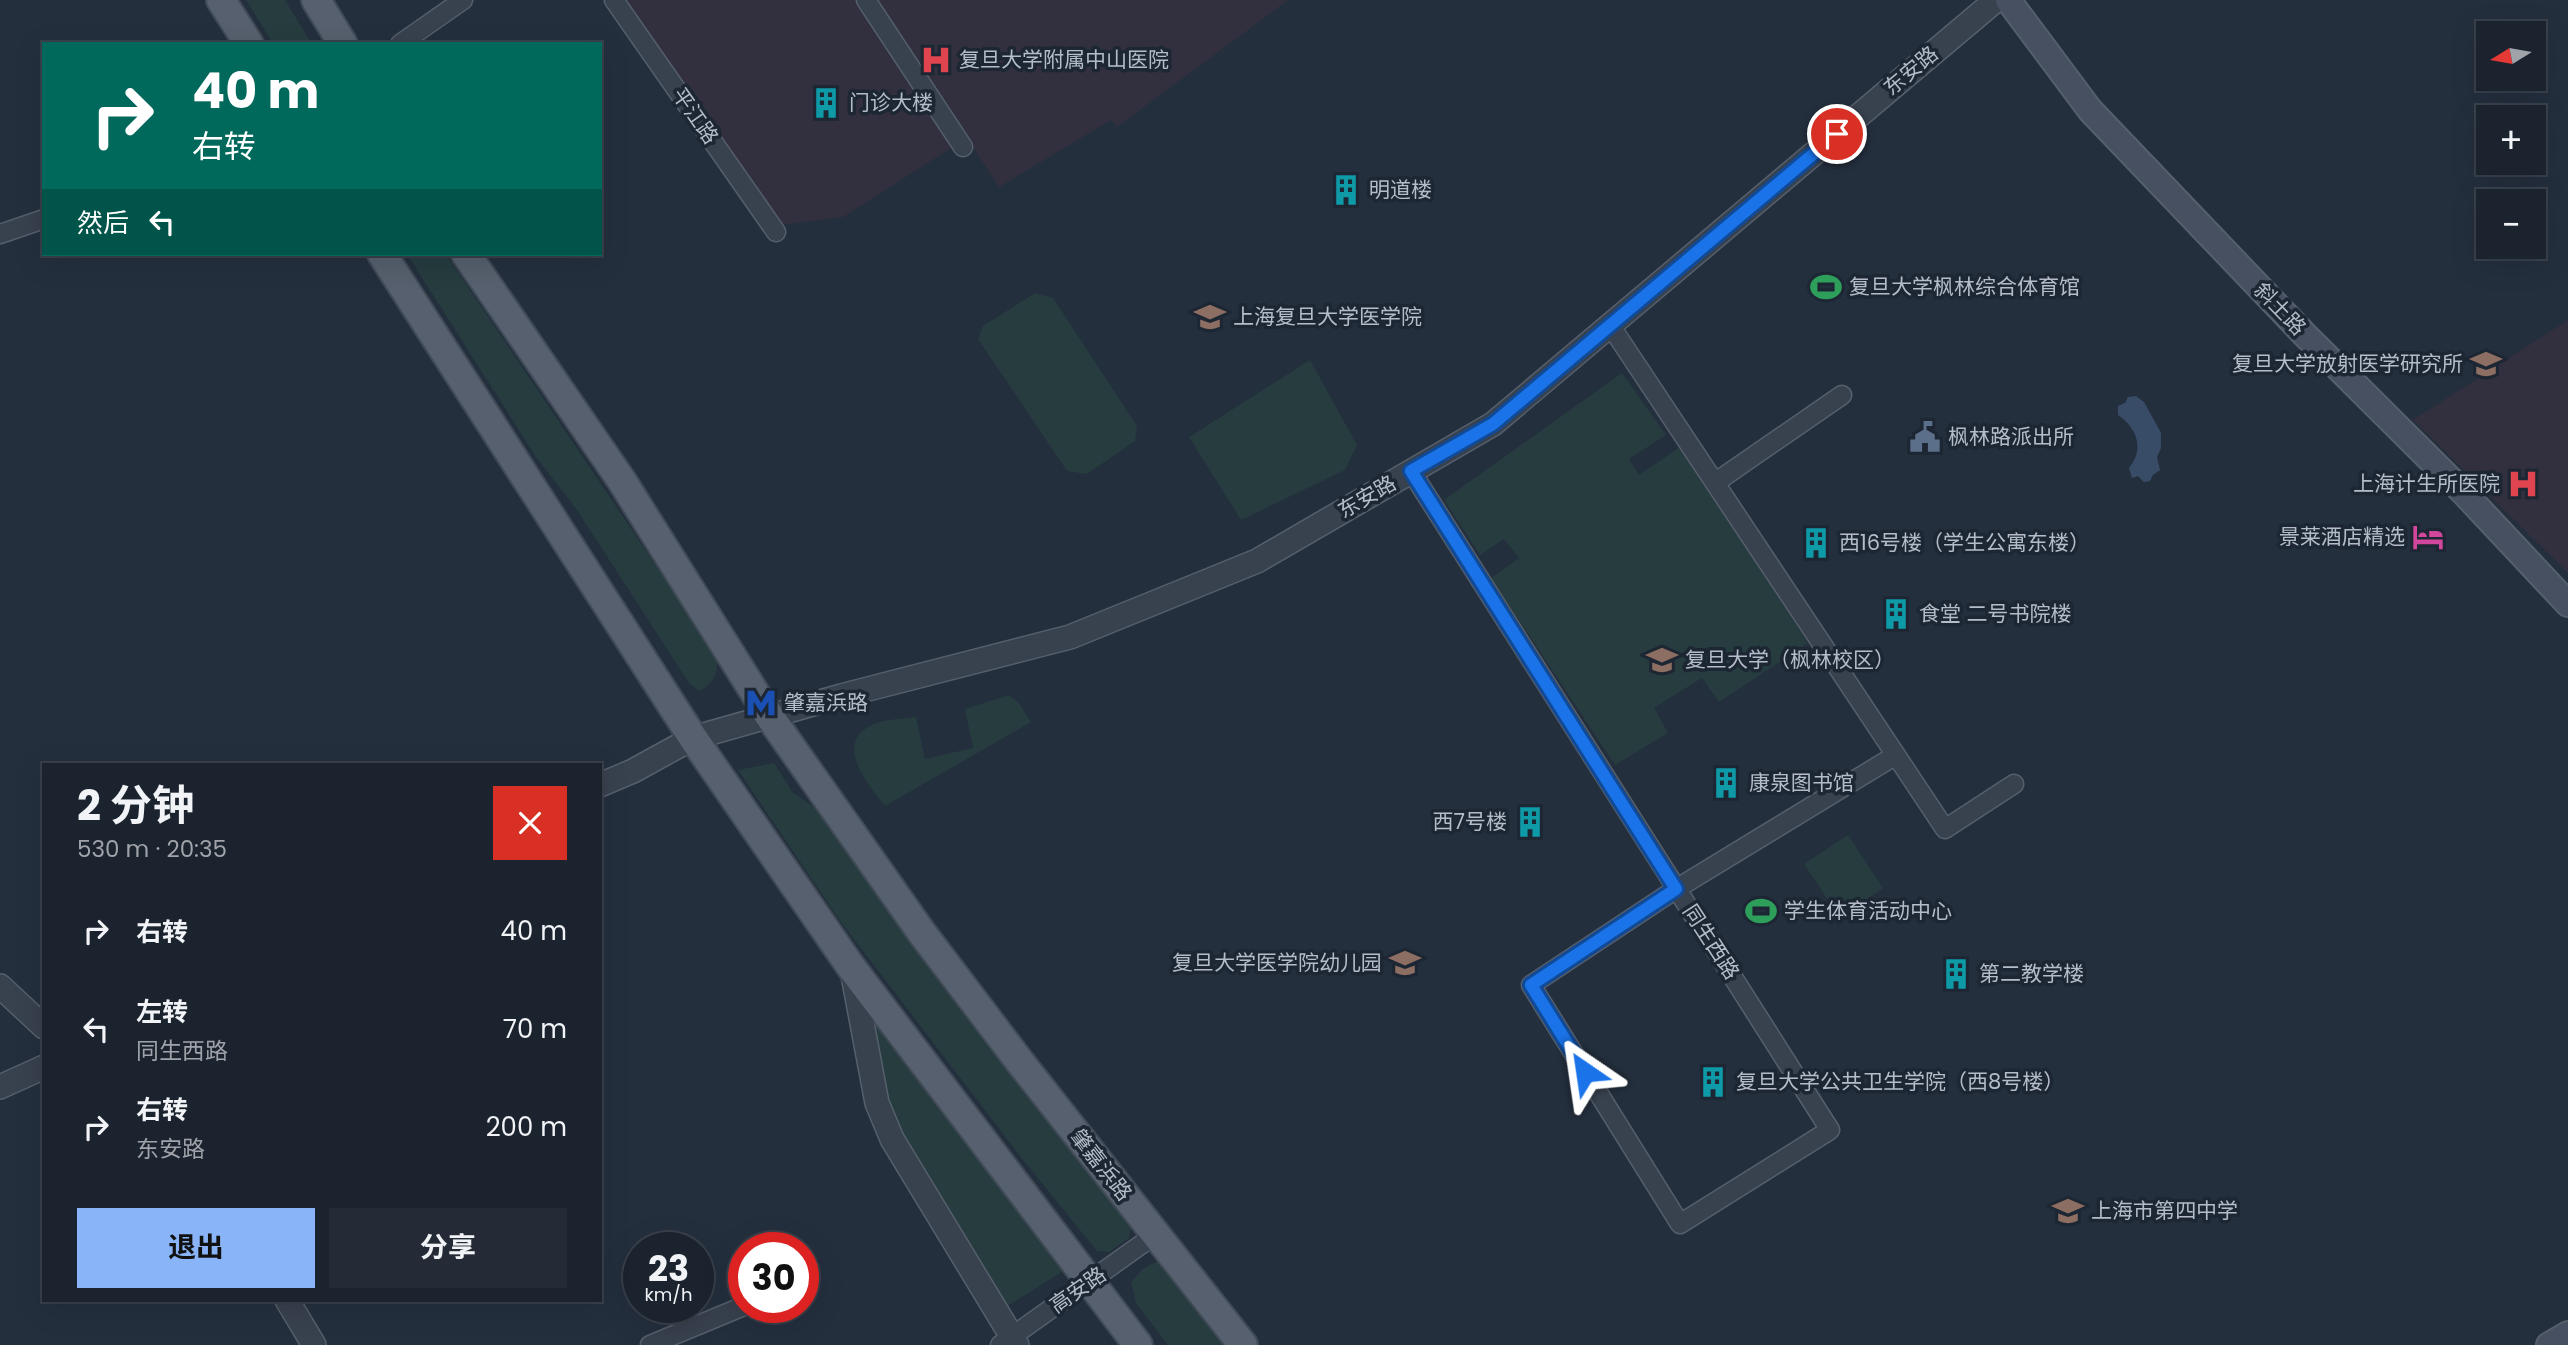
<!DOCTYPE html>
<html lang="zh">
<head>
<meta charset="utf-8">
<style>
  :root { --surface:#1b232e; --page:#242b36; --text:#f1f3f6; --muted:#a0a4aa; --line:#39404a; --accent:#8ab4f8 }
  body { margin:0; font-family:Poppins,"Noto Sans SC",sans-serif; background:var(--page); color:var(--text); height:100vh; display:flex; flex-direction:column; font-size:26px; white-space:nowrap }
  * { box-sizing:border-box; margin:0 }
  p { font-size:23px; color:var(--muted) }
  .icon { flex:none; width:38px; height:38px; fill:none; stroke:currentColor; stroke-width:2; stroke-linecap:round; stroke-linejoin:round }
  .map { position:relative; flex:1; overflow:hidden }
  .details { position:absolute; left:42px; top:763px; width:560px; height:539px; display:flex; flex-direction:column; background:var(--surface); border-radius:0px; box-shadow:0 7px 28px #0002,0 0 0 2px var(--line) }
  .details>* { flex:none }
  .hud { position:absolute; left:42px; top:42px; width:560px; height:214px; border-radius:0px; box-shadow:0 7px 28px #0002,0 0 0 2px var(--line); background:#00695c; color:#fff; overflow:hidden }
  .needle { width:46px; rotate:259deg }
  .tools { position:absolute; left:2476px; top:21px; display:grid; gap:14px }
  .tools a { display:grid; place-items:center; width:70px; height:70px; border-radius:0px; background:var(--surface); box-shadow:0 7px 28px #0002,0 0 0 2px var(--line); font-size:35px }
  .speed { position:absolute; left:623px; top:1232px; display:flex; gap:14px; font-size:35px; font-weight:700; text-align:center }
  .speed>* { display:grid; place-content:center; width:91px; height:91px; border-radius:50%; background:var(--surface); box-shadow:0 7px 28px #0002,0 0 0 2px var(--line); line-height:1 }
  .speed small { font-size:18px; font-weight:400 }
  .speed .limit { border:10px solid #d22; background:#fff; color:#111 }
  .pin { position:absolute; display:grid; place-items:center; width:60px; height:60px; color:#fff; margin:-30px; border:4px solid #fff; border-radius:50%; box-shadow:0 2px 7px #0007 }
  .me { position:absolute; width:77px; margin:-38px; rotate:328deg; stroke-linejoin:round; filter:drop-shadow(0 0 5px #0008) }
  .turn { display:flex; align-items:center; gap:24px; height:147px; padding:0 35px; font-size:32px }
  .turn .icon { width:91px; height:91px; stroke-width:2.5 }
  .turn b { display:block; font-size:49px; line-height:60px }
  .then { display:flex; align-items:center; height:66px; padding:0 35px; background:#0003; gap:14px; font-size:26px }
  .round { display:grid; place-items:center; flex:none; width:74px; height:74px; border-radius:0px; background:var(--page) }
  .overview { display:flex; align-items:center; justify-content:space-between; height:119px; padding:0 35px }
  h1 { font-size:42px; font-weight:700; line-height:52px }
  .cta { display:flex; gap:14px; margin-top:auto; padding:14px 35px }
  .cta a { flex:1; height:80px; border-radius:0px; background:var(--accent); color:#111; font-size:28px; font-weight:700; line-height:80px; text-align:center }
  .cta a+a { background:var(--page); color:var(--text) }
  ul { padding:0; list-style:none }
  li { display:flex; align-items:center; gap:21px; height:98px; padding:0 35px }
  li div { flex:1 }
  li b { display:block; font-size:26px }
  li em { font-style:normal }
  .map>svg:first-child { display:block }
</style>
</head>
<body>
<div class="map">
<svg width="2568" height="1345" viewBox="0 0 2568 1345">
  <rect width="100%" height="100%" fill="#242f3e"/>
  <!-- medical -->
  <path fill="#32303f" d="M622 0H1288L1117 127 1111 120 999 187 967 138 843 217 778 225Z
    M2568 320V573L2413 420Z"/>
  <!-- green -->
  <path fill="#263c3f" d="M246 0H285L312 44H273Z
    M407 254H446L717 656C718 673 715 683 699 691L689 683 577 510 536 457Z
    M1035 293 1053 298 1137 426 1135 441 1087 474 1067 471 978 339 983 326Z
    M1310 360 1357 445 1345 470 1241 520 1189 437Z
    M1622 373 1666 435 1629 459 1639 475 1680 447 1808 643 1719 702 1702 678 1654 708 1668 733 1615 765 1491 578 1519 558 1504 539 1480 555 1444 500Z
    M1009 695 1019 703 1031 722 885 806C870 788 835 746 868 727 881 719 901 719 916 717L925 759 973 748 965 709Z
    M774 763 793 793 819 810 1133 1219 1129 1238 1109 1252 1097 1251 1024 1161 840 921 738 770Z
    M1848 835 1883 888 1840 918 1804 864Z
    M867 1000 1068 1268 1006 1307 915 1164 881 1086Z
    M1158 1261 1176 1272 1231 1345H1168L1136 1303 1131 1282 1144 1268Z"/>
  <!-- water -->
  <path fill="#394c67" d="M2136 396 2144 402 2161 433V448L2157 457 2160 470 2153 475 2150 481 2144 482 2138 476 2132 478 2129 468C2145 449 2137 428 2118 415V406L2125 403 2128 397Z"/>
  <g fill="none" stroke-linecap="round" stroke-linejoin="round">
    <defs>
      <path id="minor" d="M614 0 776 232
        M866 0 963 147
        M400 44 463 0
        M0 234 44 219
        M1610 325 1945 829 2014 784
        M1411 471 1830 1130 1680 1224 1531 985 1676 889 1896 755
        M1716 482 1842 395
        M650 1345 744 1306
        M1000 1345 1156 1234"/>
      <path id="tertiary" d="M600 785 633 771 693 738 841 696 1070 637 1257 561 1493 424 1996 0
        M852 970 877 1103 892 1139 1017 1345
        M0 986 44 1027
        M0 1087 44 1067
        M287 1300 314 1345"/>
      <path id="secondary" d="M2008 0 2090 110 2305 335 2464 493 2568 604
        M2549 1345 2568 1334"/>
      <path id="primary" d="M221 0 249 44
        M316 0 343 44
        M382 254 693 738 851 967 1138 1345
        M466 254 622 481 770 717 922 933 1020 1062 1243 1345"/>
    </defs>
    <!-- minor casing -->
    <use href="#minor" stroke="#565f6c" stroke-width="21"/>
    <!-- tertiary casing -->
    <use href="#tertiary" stroke="#565f6c" stroke-width="26"/>
    <!-- secondary casing -->
    <use href="#secondary" stroke="#565f6c" stroke-width="28"/>
    <!-- primary casing -->
    <use href="#primary" stroke="#414a57" stroke-width="32"/>
    <!-- minor -->
    <use href="#minor" stroke="#38414e" stroke-width="18"/>
    <!-- tertiary -->
    <use href="#tertiary" stroke="#38414e" stroke-width="23"/>
    <!-- secondary -->
    <use href="#secondary" stroke="#465061" stroke-width="24"/>
    <!-- primary -->
    <use href="#primary" stroke="#56606e" stroke-width="28"/>
  </g>
  <g fill="none" stroke-linecap="round" stroke-linejoin="round">
    <defs>
      <path id="route" d="M1585 1072 1531 985 1676 889 1411 471 1493 424 1837 134"/>
    </defs>
    <!-- route casing -->
    <use href="#route" stroke="#114b97" stroke-width="18"/>
    <!-- route -->
    <use href="#route" stroke="#1a73e8" stroke-width="12"/>
  </g>
  <!-- icons -->
  <defs>
    <symbol id="hospital-bare" viewBox="-9 -9 18 18"><path d="M-5-5h3v3.5h4V-5h3V5h-3V1.5h-4V5h-3Z" fill="#e0444e" stroke="#1d2633" stroke-width="2.5" paint-order="stroke"/></symbol>
    <symbol id="building-bare" viewBox="-9 -9 18 18"><path d="M-4-6H4V6H1V3H-1V6H-4ZM-2.5-4.3h1.7v1.8h-1.7ZM.8-4.3h1.7v1.8H.8ZM-2.5-1h1.7V.8h-1.7ZM.8-1h1.7V.8H.8Z" fill="#0f9aa8" stroke="#1d2633" stroke-width="2.5" paint-order="stroke"/></symbol>
    <symbol id="stadium-bare" viewBox="-9 -9 18 18"><path d="M0-5a6.5 5 0 1 0 0 10a6.5 5 0 1 0 0-10ZM-3.5-1.8h7v3.6h-7Z" fill="#2e9e5b" stroke="#1d2633" stroke-width="2.5" paint-order="stroke"/></symbol>
    <symbol id="school-bare" viewBox="-9 -9 18 18"><path d="M0-5L7-2L0 1L-7-2ZM-4 1L0 2.5L4 1V4Q0 6-4 4Z" fill="#8d6e63" stroke="#1d2633" stroke-width="2.5" paint-order="stroke"/></symbol>
    <symbol id="university-bare" viewBox="-9 -9 18 18"><path d="M0-5L7-2L0 1L-7-2ZM-4 1L0 2.5L4 1V4Q0 6-4 4Z" fill="#8d6e63" stroke="#1d2633" stroke-width="2.5" paint-order="stroke"/></symbol>
    <symbol id="civic-bare" viewBox="-9 -9 18 18"><path d="M-.6-6.5H3V-4.5H.6V-3L4-1V1h2V6H-6V1h2V-1L-.6-3ZM-1.2 2.5V6h2.4V2.5Z" fill="#5c6f8a" stroke="#1d2633" stroke-width="2.5" paint-order="stroke"/></symbol>
    <symbol id="hotel-bare" viewBox="-9 -9 18 18"><path d="M-6-4.5h1.5V1H6V5H4.5V3h-9V5H-6ZM-4 0a1.8 1.8 0 1 1 3.6 0ZM.5 0V-2.5h3Q6-2.5 6 0Z" fill="#d1479c" stroke="#1d2633" stroke-width="2.5" paint-order="stroke"/></symbol>
    <symbol id="metro-bare" viewBox="-9 -9 18 18"><path d="M-5.5 5V-5H-3L0 0L3-5H5.5V5H3V-.5L0 4L-3-.5V5Z" fill="#1a4fb4" stroke="#1d2633" stroke-width="2.5" paint-order="stroke"/></symbol>
  </defs>
  <g fill-rule="evenodd">
    <use href="#hospital-bare" x="914" y="38" width="44" height="44"/>
    <use href="#building-bare" x="804" y="81" width="44" height="44"/>
    <use href="#building-bare" x="1324" y="168" width="44" height="44"/>
    <use href="#stadium-bare" x="1804" y="265" width="44" height="44"/>
    <use href="#school-bare" x="1188" y="295" width="44" height="44"/>
    <use href="#university-bare" x="2464" y="342" width="44" height="44"/>
    <use href="#civic-bare" x="1903" y="415" width="44" height="44"/>
    <use href="#hospital-bare" x="2501" y="462" width="44" height="44"/>
    <use href="#hotel-bare" x="2406" y="515" width="44" height="44"/>
    <use href="#building-bare" x="1794" y="521" width="44" height="44"/>
    <use href="#building-bare" x="1874" y="592" width="44" height="44"/>
    <use href="#university-bare" x="1640" y="638" width="44" height="44"/>
    <use href="#metro-bare" x="739" y="681" width="44" height="44"/>
    <use href="#building-bare" x="1704" y="761" width="44" height="44"/>
    <use href="#building-bare" x="1508" y="800" width="44" height="44"/>
    <use href="#stadium-bare" x="1739" y="889" width="44" height="44"/>
    <use href="#school-bare" x="1383" y="941" width="44" height="44"/>
    <use href="#building-bare" x="1934" y="952" width="44" height="44"/>
    <use href="#building-bare" x="1691" y="1060" width="44" height="44"/>
    <use href="#school-bare" x="2046" y="1189" width="44" height="44"/>
  </g>
  <g text-anchor="middle" stroke-width="7" stroke-linejoin="round" paint-order="stroke">
    <!-- poi labels -->
    <g font-size="21" fill="#b4bcc9" stroke="#1d2633" text-anchor="start">
      <text x="959" y="67">复旦大学附属中山医院</text>
      <text x="849" y="110">门诊大楼</text>
      <text x="1369" y="197">明道楼</text>
      <text x="1849" y="294">复旦大学枫林综合体育馆</text>
      <text x="1233" y="324">上海复旦大学医学院</text>
      <text x="2463" y="371" text-anchor="end">复旦大学放射医学研究所</text>
      <text x="1948" y="444">枫林路派出所</text>
      <text x="2500" y="491" text-anchor="end">上海计生所医院</text>
      <text x="2405" y="544" text-anchor="end">景莱酒店精选</text>
      <text x="1839" y="550">西16号楼（学生公寓东楼）</text>
      <text x="1919" y="621">食堂 二号书院楼</text>
      <text x="1685" y="667">复旦大学（枫林校区）</text>
      <text x="784" y="710">肇嘉浜路</text>
      <text x="1749" y="790">康泉图书馆</text>
      <text x="1507" y="829" text-anchor="end">西7号楼</text>
      <text x="1784" y="918">学生体育活动中心</text>
      <text x="1382" y="970" text-anchor="end">复旦大学医学院幼儿园</text>
      <text x="1979" y="981">第二教学楼</text>
      <text x="1736" y="1089">复旦大学公共卫生学院（西8号楼）</text>
      <text x="2091" y="1218">上海市第四中学</text>
    </g>
    <!-- street labels -->
    <g font-size="21" fill="#b4bcc9" stroke="#1d2633">
      <text transform="translate(1911 71) rotate(-40)" y="7">东安路</text>
      <text transform="translate(695 116) rotate(55)" y="7">平江路</text>
      <text transform="translate(2280 309) rotate(46)" y="7">斜土路</text>
      <text transform="translate(1367 497) rotate(-30)" y="7">东安路</text>
      <text transform="translate(1711 942) rotate(57)" y="7">同生西路</text>
      <text transform="translate(1101 1165) rotate(52)" y="7">肇嘉浜路</text>
      <text transform="translate(1078 1290) rotate(-35)" y="7">高安路</text>
    </g>
  </g>
</svg>
<div class="tools">
<a><svg class="needle" viewBox="-14 -14 28 28"><path d="M0-13l5 13h-10z" fill="#e53935"/><path d="M0 13l5-13h-10z" fill="#a0a4aa"/></svg></a>
<a>+</a>
<a>−</a>
</div>
<div class="speed"><div>23<small>km/h</small></div><div class="limit">30</div></div>
<div class="pin" style="left:1837px;top:134px;background:#d93025"><svg class="icon" aria-label="arrive" viewBox="0 0 24 24"><path d="M6 21V4h12l-3 4 3 4H6"/></svg></div>
<svg class="me" style="left:1585px;top:1072px" viewBox="-20 -20 40 40"><path d="M0-17L14 15 0 8-14 15z" fill="#1a73e8" stroke="#fff" stroke-width="4"/></svg>
<div class="hud">
<div class="turn"><svg class="icon" aria-label="right" viewBox="0 0 24 24"><path d="M7 20v-9h11M14 6l5 5-5 5"/></svg><div><b>40 m</b>右转</div></div>
<div class="then">然后<svg class="icon" aria-label="left" viewBox="0 0 24 24"><path d="M17 20v-9H6M10 6l-5 5 5 5"/></svg></div>
</div>
<section class="details">
<div class="overview"><div><h1>2 分钟</h1><p>530 m · 20:35</p></div><a class="round" style="background:#d93025;color:#fff"><svg class="icon" aria-label="close" viewBox="0 0 24 24"><path d="M6 6l12 12M18 6L6 18"/></svg></a></div>
<ul>
<li><svg class="icon" aria-label="right" viewBox="0 0 24 24"><path d="M7 20v-9h11M14 6l5 5-5 5"/></svg><div><b>右转</b></div><em>40 m</em></li>
<li><svg class="icon" aria-label="left" viewBox="0 0 24 24"><path d="M17 20v-9H6M10 6l-5 5 5 5"/></svg><div><b>左转</b><p>同生西路</p></div><em>70 m</em></li>
<li><svg class="icon" aria-label="right" viewBox="0 0 24 24"><path d="M7 20v-9h11M14 6l5 5-5 5"/></svg><div><b>右转</b><p>东安路</p></div><em>200 m</em></li>
</ul>
<div class="cta"><a>退出</a><a>分享</a></div>
</section>
</div>
</body>
</html>
